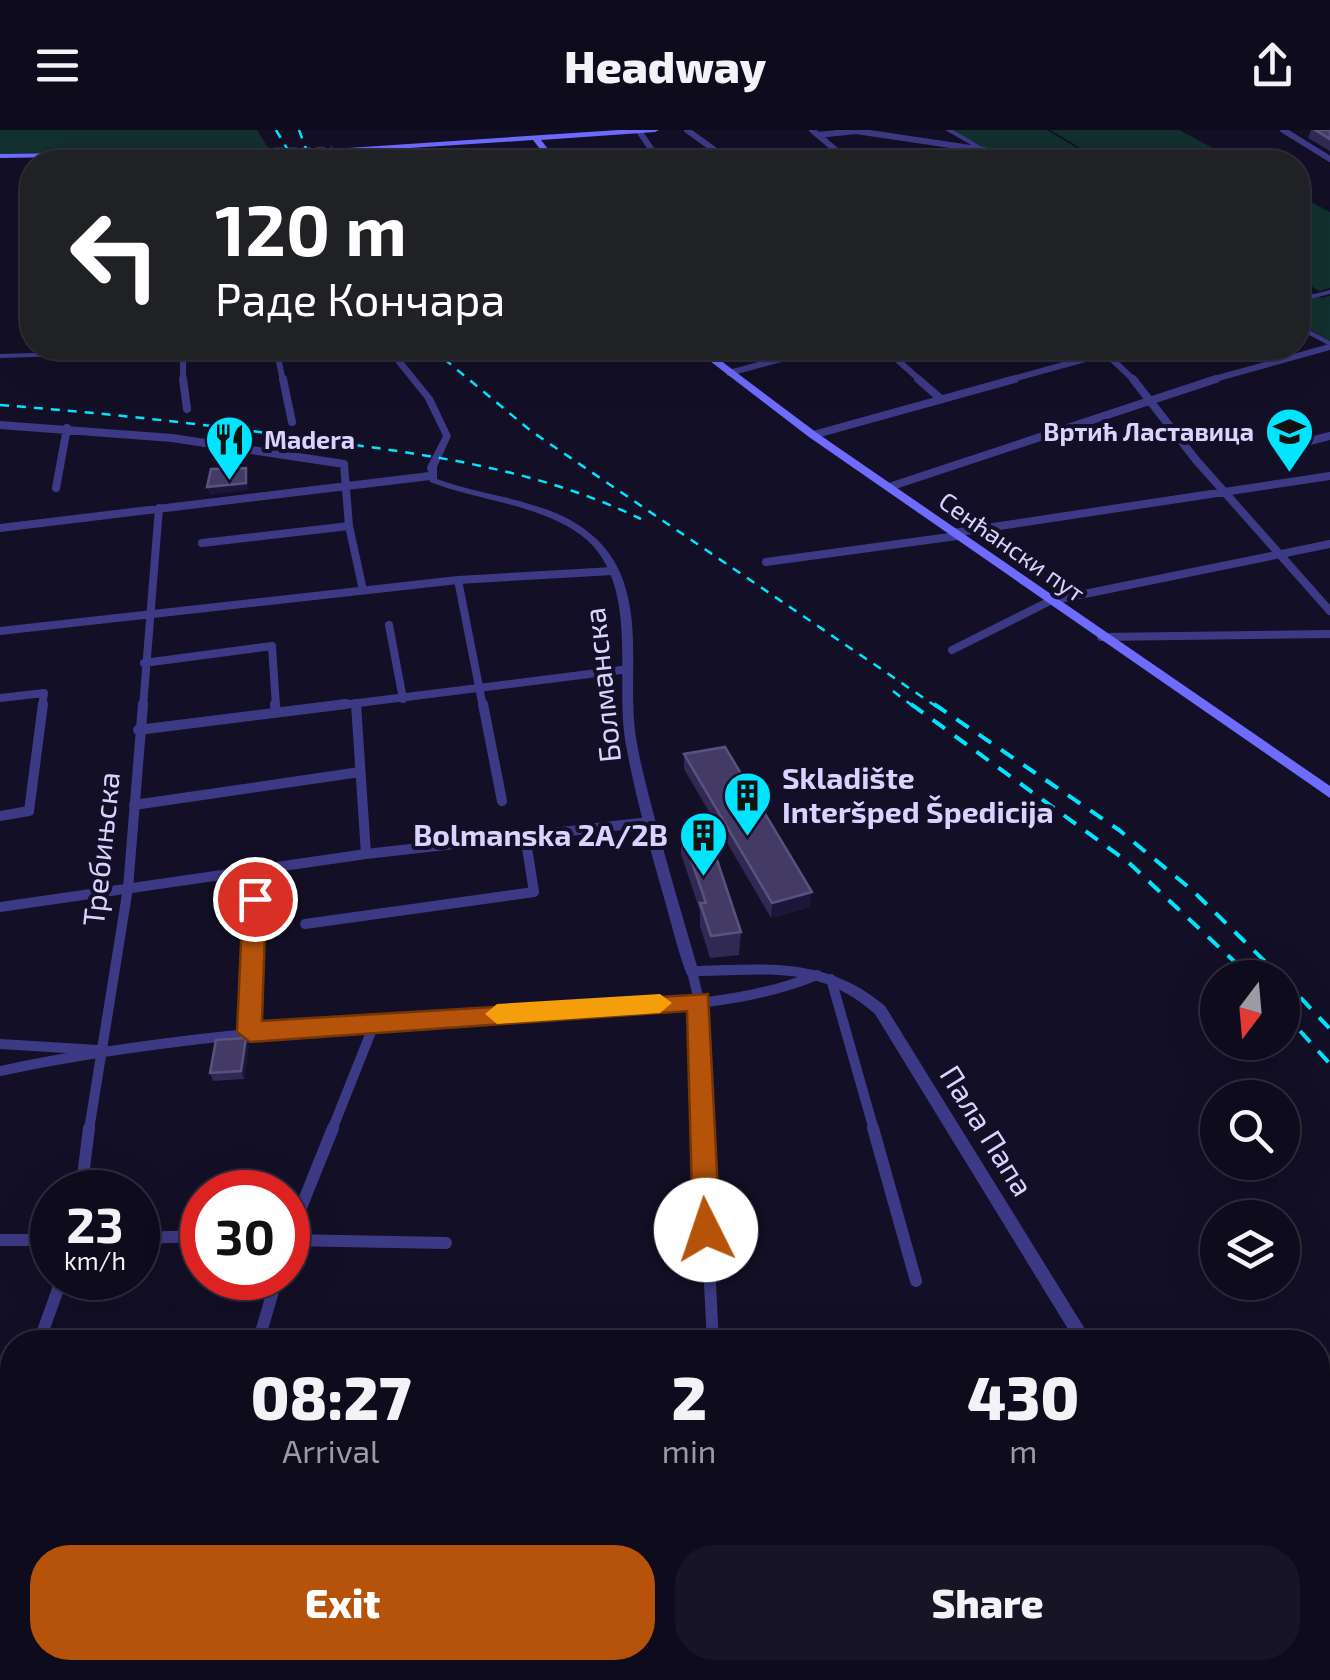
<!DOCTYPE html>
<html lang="en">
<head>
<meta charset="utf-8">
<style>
  :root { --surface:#0e0b1c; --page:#171425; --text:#f1f3f6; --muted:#9b9ba3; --line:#2e2b3b; --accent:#b45309 }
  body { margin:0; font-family:"Exo 2",sans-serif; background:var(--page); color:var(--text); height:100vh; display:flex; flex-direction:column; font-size:38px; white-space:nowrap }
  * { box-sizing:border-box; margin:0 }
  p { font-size:32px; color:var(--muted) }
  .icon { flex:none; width:55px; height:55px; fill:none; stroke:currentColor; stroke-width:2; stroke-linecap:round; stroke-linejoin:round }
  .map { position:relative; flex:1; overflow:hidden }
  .details { position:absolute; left:0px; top:1200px; width:1330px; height:350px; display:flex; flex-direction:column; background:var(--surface); border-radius:40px 40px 0 0; box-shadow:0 10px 40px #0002,0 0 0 2px var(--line) }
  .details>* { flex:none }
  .banner { position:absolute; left:20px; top:20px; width:1290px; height:210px; border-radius:40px; box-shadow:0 10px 40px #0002,0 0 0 2px var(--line); background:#202124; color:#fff; overflow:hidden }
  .needle { width:65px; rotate:196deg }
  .tools { position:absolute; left:1200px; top:830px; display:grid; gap:20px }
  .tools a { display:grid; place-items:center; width:100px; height:100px; border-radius:50%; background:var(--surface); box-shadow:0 10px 40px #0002,0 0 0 2px var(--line); font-size:50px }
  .speed { position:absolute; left:30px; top:1040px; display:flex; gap:20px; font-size:50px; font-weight:700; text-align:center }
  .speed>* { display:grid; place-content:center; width:130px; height:130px; border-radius:50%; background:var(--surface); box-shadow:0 10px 40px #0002,0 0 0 2px var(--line); line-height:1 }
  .speed small { font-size:25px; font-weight:400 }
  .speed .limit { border:15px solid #d22; background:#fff; color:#111 }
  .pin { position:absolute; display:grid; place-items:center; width:85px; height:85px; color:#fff; margin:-42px; border:5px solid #fff; border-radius:50%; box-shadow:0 2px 10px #0007 }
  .me { position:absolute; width:110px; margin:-55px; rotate:356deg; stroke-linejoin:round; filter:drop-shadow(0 0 8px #0008) }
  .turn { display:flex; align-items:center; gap:35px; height:210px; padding:0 30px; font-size:45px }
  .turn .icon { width:130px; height:130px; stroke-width:2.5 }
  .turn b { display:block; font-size:70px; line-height:85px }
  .eta { display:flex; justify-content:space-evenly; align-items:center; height:170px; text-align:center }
  .eta b { font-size:60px; font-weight:800; line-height:70px }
  .cta { display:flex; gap:20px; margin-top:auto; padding:20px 30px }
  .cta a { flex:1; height:115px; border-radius:40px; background:var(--accent); color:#fff; font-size:40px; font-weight:800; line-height:115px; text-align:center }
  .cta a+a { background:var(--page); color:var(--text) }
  header { display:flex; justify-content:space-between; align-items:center; height:130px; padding:0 30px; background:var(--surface); font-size:45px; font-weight:800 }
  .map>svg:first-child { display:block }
</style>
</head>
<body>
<header><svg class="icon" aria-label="menu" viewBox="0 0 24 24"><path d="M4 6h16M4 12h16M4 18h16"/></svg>Headway<svg class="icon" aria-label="share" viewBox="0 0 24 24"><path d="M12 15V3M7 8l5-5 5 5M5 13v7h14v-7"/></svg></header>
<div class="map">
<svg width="1330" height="1550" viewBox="0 0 1330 1550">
  <rect width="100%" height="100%" fill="#130f26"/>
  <!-- green -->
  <path fill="#12302f" d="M0 0H257L268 18 0 24Z
    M951 0H1047L1100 32H1010Z
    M1050 0H1179L1239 32H1104Z
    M1298 65 1330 82V158L1319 161 1298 148Z
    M1298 154 1321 168 1330 166V211L1298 192Z"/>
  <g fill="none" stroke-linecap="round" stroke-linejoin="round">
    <!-- secondary-tunnel -->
    <path stroke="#312d47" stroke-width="9" stroke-dasharray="9 5" stroke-linecap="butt" d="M260 22 333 21"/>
    <!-- minor-far3 -->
    <path stroke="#3d3a85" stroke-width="6" d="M687 0 731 32
      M812 0 850 32
      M1283 0 1330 29
      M639 1 660 32
      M818 5 856 1 984 20
      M276 218 283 251
      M884 218 921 251
      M1100 218 1135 251
      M183 220V251
      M729 243 823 218
      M1006 251 1125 218
      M1207 251 1330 217"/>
    <!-- minor-far2 -->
    <path stroke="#3d3a85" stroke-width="8" d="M183 249 187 279
      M283 249 292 292
      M918 249 941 269
      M1133 249 1196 330 1330 481
      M0 295 172 308 344 334 349 396 363 460
      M1283 297 1302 313 1330 306
      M813 305 1015 249
      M889 357 1216 249
      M56 358 67 298
      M0 398 430 346
      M953 403 1330 346
      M202 413 349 396
      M766 432 957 406
      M458 450 483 577
      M389 495 403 569
      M0 501 458 450 613 441
      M1101 507 1330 504
      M952 520 1050 471 1330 414
      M144 533 272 516 276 577
      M0 568 44 563 42 577
      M143 577 159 378
      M326 577 629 539"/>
    <!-- minor-far1 -->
    <path stroke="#3d3a85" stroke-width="10" d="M275 574 276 583
      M356 574 366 724
      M483 574 502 671
      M138 600 346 574
      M134 675 360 642
      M0 686 29 681 43 574
      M0 777 366 724 649 692
      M305 794 534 762 525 705
      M692 841 699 871 702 1000
      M831 849 874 1000
      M250 902 256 740
      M0 914 98 920
      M0 941C174 904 349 895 526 883 621 876 729 882 817 845
      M89 1000 128 758 143 574
      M332 1000 375 892"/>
    <!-- minor -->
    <path stroke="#3d3a85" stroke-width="12" d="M702 998 713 1212
      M873 998 916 1151
      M81 1062 89 998
      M138 1108 202 1106
      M0 1110H52
      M288 1110 333 998
      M288 1110 446 1113
      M42 1205 250 1212
      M39 1212 62 1148
      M258 1212 277 1148
      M0 1315 12 1282
      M720 1538V1550
      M1022 1538 1024 1550"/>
    <!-- tertiary -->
    <path fill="#3d3a85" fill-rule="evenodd" d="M945 0H953L1008 32H1001Z
      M1330 160V164L1298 172V168Z
      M1298 194 1330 211V216L1298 199Z
      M197 218H264L260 220 0 228V224Z
      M389 218H397L399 226 433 268 451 306 437 337V349C487 368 552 369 593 406 606 417 617 433 623 450 641 500 628 556 636 608 640 633 647 658 653 682 667 734 682 785 697 836 768 834 827 827 885 876L1093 1212H1076L875 884C831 845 792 843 735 845 719 845 703 847 687 845 677 819 671 791 663 764 649 715 635 665 626 615 614 552 640 458 587 410 547 375 478 371 430 352L427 337 443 306 425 269 392 228Z
      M1246 1538H1264L1267 1550H1249Z"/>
    <!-- secondary -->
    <path fill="#6f6bff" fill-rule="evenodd" d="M619 0H659L655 2 541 10 558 32H550L533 10 333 23 329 21 333 19Z
      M263 20V24H260L0 28V24Z
      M693 218H704L817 303 1330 656V668L809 307Z"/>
    <!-- rail-far1 -->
    <path stroke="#00e5ff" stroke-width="2.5" stroke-dasharray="9 8" stroke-linecap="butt" d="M276 0 295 32
      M299 0 311 32
      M431 218 531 301 937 577
      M0 275C106 283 212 295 318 310 430 325 538 339 641 389
      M893 561 914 577"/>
    <!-- rail -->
    <path stroke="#00e5ff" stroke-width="4" stroke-dasharray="15 12" stroke-linecap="butt" d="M911 574 1128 732 1252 848
      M934 574 1119 700 1192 760 1282 848
      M1282 848 1330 899
      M1282 881 1330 934"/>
  </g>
  <!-- wall -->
  <path fill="#312854" d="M1311 0H1330V21L1308 8Z
    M684 624 810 777 771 788 684 639Z
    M681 700 741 802 739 825 710 828 700 796V781L681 724Z
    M249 915 244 949 213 951 210 943Z"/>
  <!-- shaded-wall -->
  <path fill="#1d163a" d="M246 338 248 360 210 365 207 357Z
    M812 762 810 777 771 788 772 773Z
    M246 908 249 915 244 949 241 941Z"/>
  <!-- building -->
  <path fill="#433a66" stroke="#5a527e" stroke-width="2.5" d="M1315 0H1330V9Z
    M246 338V353L207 357 211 339Z
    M725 617 812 762 772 773 684 624Z
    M706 697 741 802 711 806 700 773H706L681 700Z
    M246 908 241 941 210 943 216 910Z"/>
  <!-- route -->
  <path fill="#b45309" stroke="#753606" stroke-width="2.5" d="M255 760 266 769 262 891 708 864 720 1100 716 1109 706 1112 697 1109 693 1100 687 881 250 912 237 902 243 769Z"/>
  <!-- slow -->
  <path fill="#f59e0b" d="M660 864 672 873 660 883 497 894 485 884 497 874Z"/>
  <!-- icons -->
  <defs>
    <symbol id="school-pin" viewBox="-11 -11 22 30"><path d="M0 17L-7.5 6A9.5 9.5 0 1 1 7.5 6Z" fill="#00e5ff" stroke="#130f26"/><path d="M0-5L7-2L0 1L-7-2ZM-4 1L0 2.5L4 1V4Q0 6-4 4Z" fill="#111"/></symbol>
    <symbol id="restaurant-pin" viewBox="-11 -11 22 30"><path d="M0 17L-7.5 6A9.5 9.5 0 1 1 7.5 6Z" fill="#00e5ff" stroke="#130f26"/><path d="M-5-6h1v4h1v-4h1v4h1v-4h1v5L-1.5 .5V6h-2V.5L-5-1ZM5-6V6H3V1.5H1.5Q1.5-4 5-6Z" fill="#111"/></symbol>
    <symbol id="building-pin" viewBox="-11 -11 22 30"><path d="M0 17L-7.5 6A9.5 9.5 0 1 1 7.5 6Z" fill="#00e5ff" stroke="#130f26"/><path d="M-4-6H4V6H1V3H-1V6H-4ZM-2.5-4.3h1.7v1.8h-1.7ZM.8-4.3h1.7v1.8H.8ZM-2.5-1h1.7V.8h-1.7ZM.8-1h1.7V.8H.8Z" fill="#111"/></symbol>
  </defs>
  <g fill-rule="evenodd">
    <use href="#school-pin" x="1262" y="274" width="55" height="75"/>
    <use href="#restaurant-pin" x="202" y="282" width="55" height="75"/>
    <use href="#building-pin" x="720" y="638" width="55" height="75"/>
    <use href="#building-pin" x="676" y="678" width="55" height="75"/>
  </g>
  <g text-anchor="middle" stroke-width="8" stroke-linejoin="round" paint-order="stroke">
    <!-- far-poi labels -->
    <g font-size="25" font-weight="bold" fill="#d9d4ff" stroke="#130f26" text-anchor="end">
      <text x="1254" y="311">Вртић Ластавица</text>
      <text x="264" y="319" text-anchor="start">Madera</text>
    </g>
    <!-- far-street labels -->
    <g font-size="25" fill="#d9d4ff" stroke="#130f26">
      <text transform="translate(1012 417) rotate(35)" y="9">Сенћански пут</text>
    </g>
    <!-- street labels -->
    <g font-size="30" fill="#d9d4ff" stroke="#130f26">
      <text transform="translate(603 555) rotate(-96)" y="10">Болманска</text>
      <text transform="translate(102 719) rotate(-84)" y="10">Требињска</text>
      <text transform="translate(986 1001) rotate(58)" y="10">Пала Папа</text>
    </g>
    <!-- poi labels -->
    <g font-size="30" font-weight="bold" fill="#d9d4ff" stroke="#130f26" text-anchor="start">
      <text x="782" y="659">Skladište<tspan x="782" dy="34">Interšped Špedicija</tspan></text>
      <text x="668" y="716" text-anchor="end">Bolmanska 2A/2B</text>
    </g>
  </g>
</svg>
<div class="tools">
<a><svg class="needle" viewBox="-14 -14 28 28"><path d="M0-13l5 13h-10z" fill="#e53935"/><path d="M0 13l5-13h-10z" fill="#9b9ba3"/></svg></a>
<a><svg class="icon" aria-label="search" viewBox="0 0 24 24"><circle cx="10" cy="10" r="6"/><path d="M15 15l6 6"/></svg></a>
<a><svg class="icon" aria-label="layers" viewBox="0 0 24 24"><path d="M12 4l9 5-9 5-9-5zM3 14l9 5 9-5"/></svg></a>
</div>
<div class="speed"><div>23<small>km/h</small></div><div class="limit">30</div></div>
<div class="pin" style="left:255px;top:769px;background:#d93025"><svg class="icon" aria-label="arrive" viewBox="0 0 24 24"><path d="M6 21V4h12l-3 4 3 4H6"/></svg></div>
<svg class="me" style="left:706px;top:1100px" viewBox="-20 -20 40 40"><circle r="19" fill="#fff"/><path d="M0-13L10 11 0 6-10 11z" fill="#b45309"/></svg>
<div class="banner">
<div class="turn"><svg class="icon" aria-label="left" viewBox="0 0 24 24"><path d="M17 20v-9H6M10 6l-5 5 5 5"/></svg><div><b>120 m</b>Раде Кончара</div></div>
</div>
<section class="details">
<div class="eta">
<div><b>08:27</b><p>Arrival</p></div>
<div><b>2</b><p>min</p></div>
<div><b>430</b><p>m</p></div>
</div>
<div class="cta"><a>Exit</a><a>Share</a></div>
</section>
</div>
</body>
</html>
